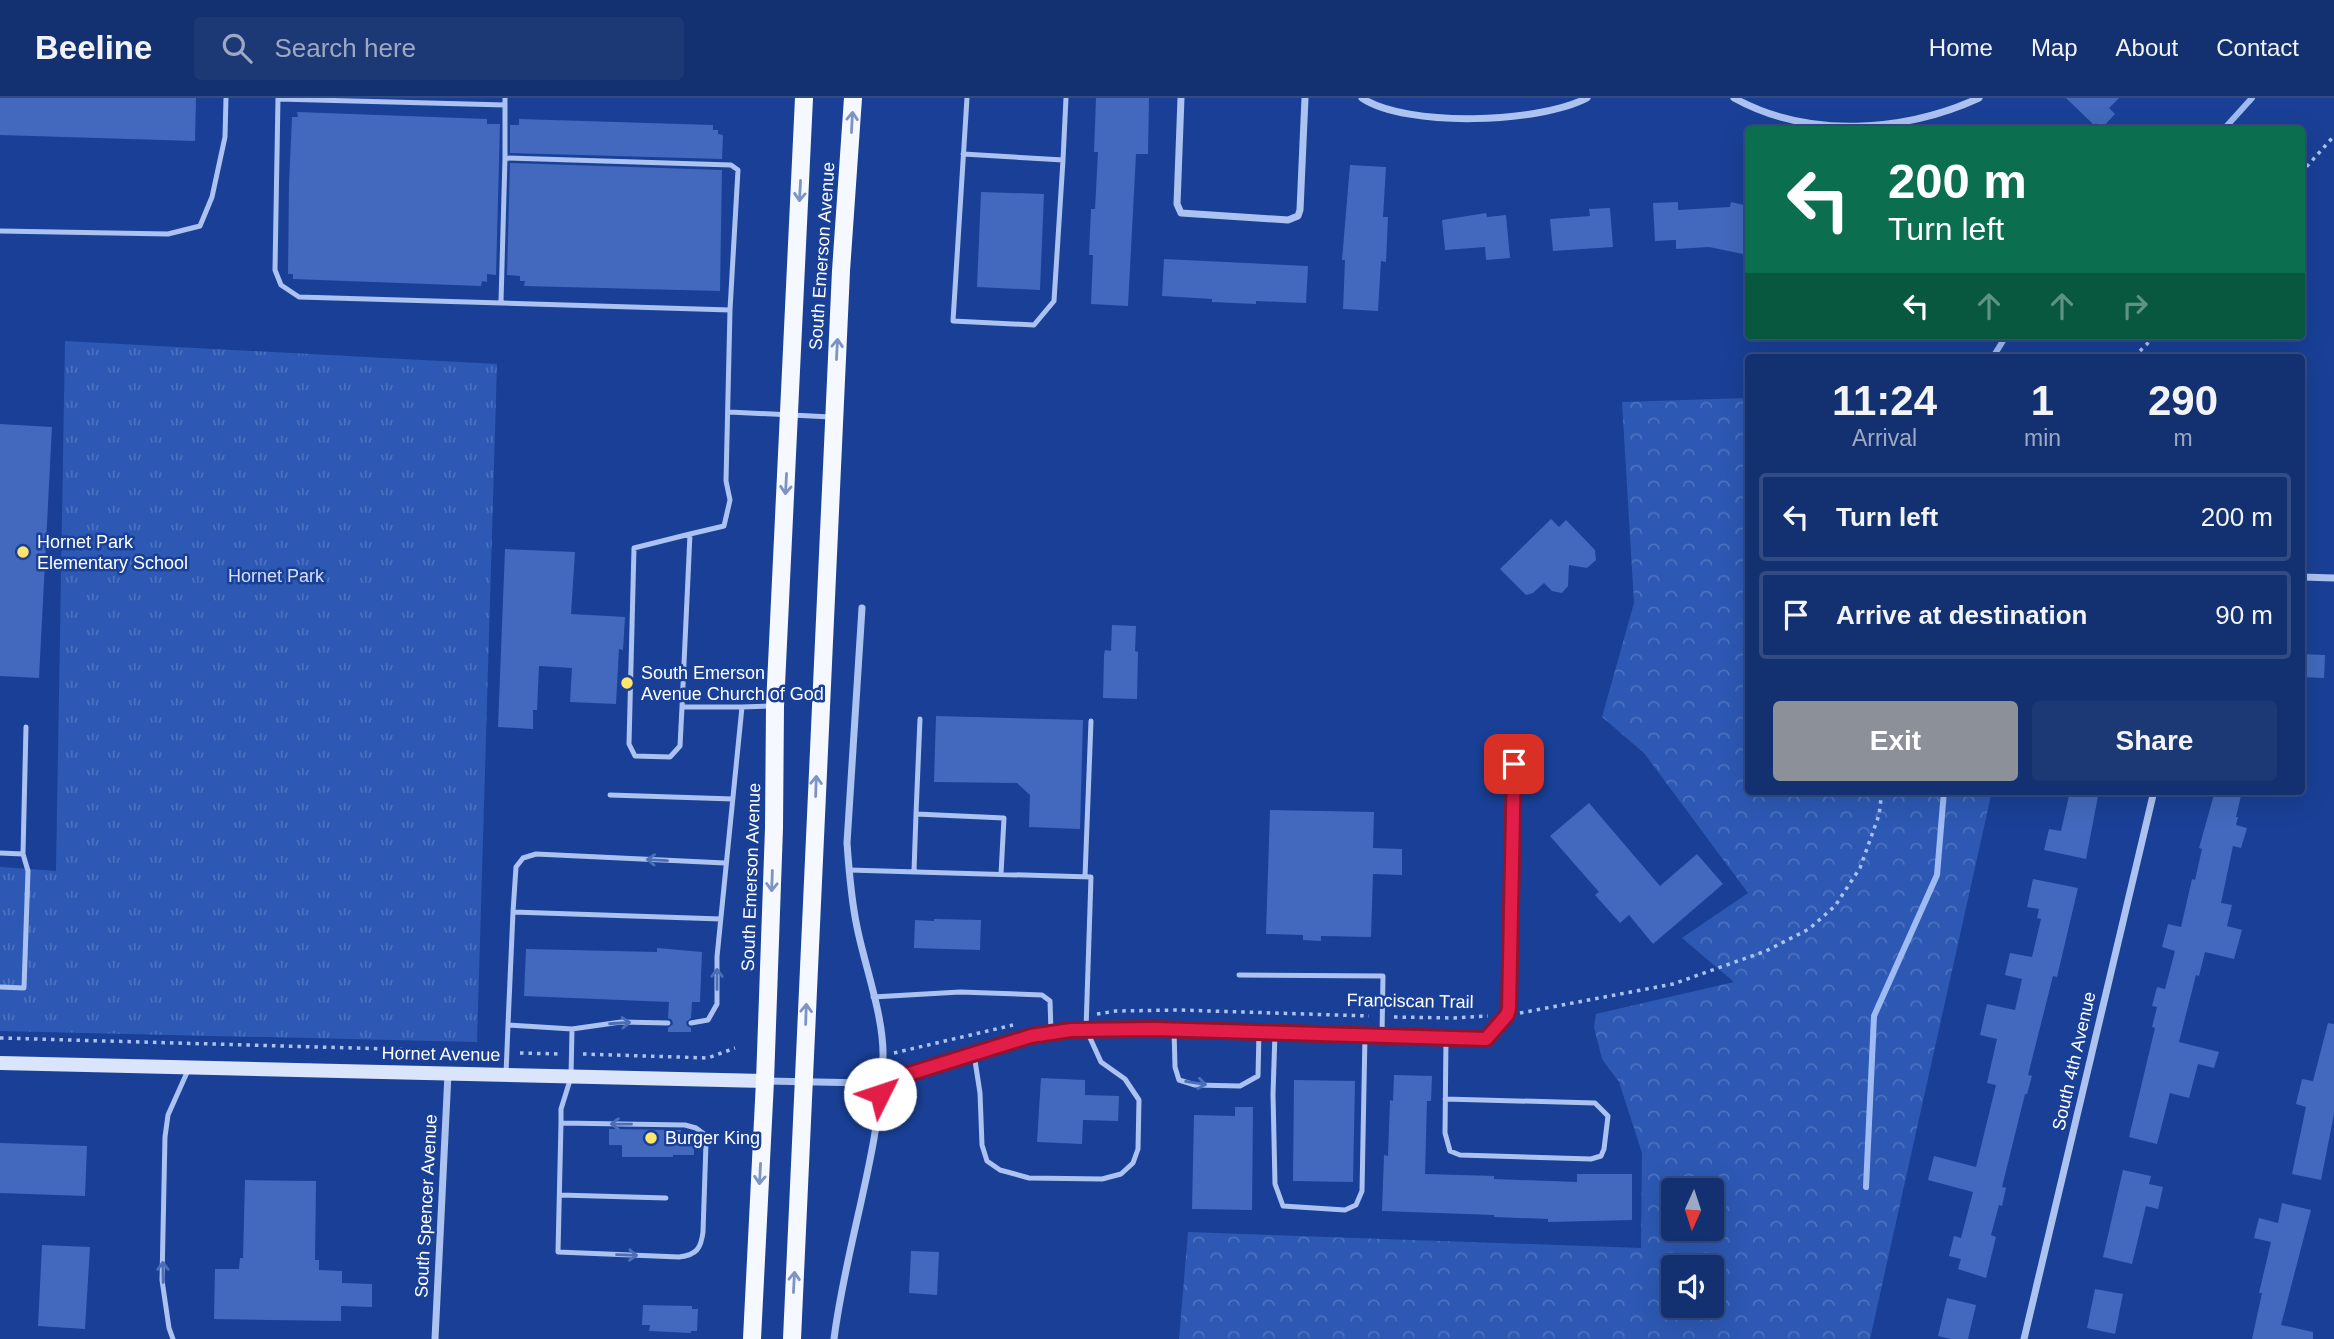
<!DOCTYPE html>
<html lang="en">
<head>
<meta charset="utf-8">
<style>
  :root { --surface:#133070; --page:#1c3875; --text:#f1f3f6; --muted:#9da9c3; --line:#324b83; --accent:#8c9099 }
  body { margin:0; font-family:Arial,sans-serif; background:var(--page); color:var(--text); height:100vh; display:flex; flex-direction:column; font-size:26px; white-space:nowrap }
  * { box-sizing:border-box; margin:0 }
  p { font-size:23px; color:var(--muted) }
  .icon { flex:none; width:38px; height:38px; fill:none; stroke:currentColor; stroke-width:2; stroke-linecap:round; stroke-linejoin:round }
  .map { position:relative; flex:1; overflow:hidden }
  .sheet { position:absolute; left:1745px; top:256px; width:560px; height:441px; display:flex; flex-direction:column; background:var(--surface); border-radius:7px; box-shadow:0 7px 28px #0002,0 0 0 2px var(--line) }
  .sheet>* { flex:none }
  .banner { position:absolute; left:1745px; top:28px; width:560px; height:214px; border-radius:7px; box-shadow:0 7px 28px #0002,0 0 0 2px var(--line); background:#0b6e4f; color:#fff; overflow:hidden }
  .needle { width:46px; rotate:183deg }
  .buttons { position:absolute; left:1661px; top:1080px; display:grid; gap:14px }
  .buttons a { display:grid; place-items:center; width:63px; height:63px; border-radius:7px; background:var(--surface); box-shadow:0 7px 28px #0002,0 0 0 2px var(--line); font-size:35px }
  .pin { position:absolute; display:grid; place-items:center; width:60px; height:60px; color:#fff; margin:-30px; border-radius:14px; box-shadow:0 4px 10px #0006 }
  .me { position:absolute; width:77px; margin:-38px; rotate:49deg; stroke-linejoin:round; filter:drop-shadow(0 0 5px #0008) }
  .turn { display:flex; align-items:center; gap:24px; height:147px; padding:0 28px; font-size:32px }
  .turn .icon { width:91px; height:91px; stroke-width:2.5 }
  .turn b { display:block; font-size:49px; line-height:60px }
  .lanes { display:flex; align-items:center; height:66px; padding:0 28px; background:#0003; justify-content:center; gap:35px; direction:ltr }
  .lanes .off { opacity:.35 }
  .eta { display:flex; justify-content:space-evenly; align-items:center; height:119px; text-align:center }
  .eta b { font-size:42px; font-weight:600; line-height:49px }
  .cta { display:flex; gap:14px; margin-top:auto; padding:14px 28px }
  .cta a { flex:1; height:80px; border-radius:7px; background:var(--accent); color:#fff; font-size:28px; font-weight:600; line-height:80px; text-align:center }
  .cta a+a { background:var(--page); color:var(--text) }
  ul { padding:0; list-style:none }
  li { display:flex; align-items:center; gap:21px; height:88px; margin:0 14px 10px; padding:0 14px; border:4px solid var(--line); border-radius:7px }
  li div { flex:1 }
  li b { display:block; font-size:26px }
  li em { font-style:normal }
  header { display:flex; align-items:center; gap:42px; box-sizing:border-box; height:98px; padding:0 35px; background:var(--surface); border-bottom:2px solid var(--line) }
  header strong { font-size:33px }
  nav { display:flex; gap:38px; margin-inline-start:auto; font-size:24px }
  .search { width:490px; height:63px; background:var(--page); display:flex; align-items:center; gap:18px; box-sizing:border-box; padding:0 24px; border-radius:7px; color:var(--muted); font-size:26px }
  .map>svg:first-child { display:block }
</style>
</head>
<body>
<header>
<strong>Beeline</strong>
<div class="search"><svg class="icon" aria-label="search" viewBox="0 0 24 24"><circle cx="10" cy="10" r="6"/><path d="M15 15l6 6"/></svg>Search here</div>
<nav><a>Home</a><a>Map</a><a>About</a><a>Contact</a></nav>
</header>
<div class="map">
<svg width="2334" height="1241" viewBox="0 0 2334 1241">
  <defs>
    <pattern id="forest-crowns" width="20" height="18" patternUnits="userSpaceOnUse" patternTransform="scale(1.75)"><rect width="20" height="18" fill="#2d59b4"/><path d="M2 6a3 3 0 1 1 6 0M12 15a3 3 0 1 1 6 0" fill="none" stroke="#4c72bf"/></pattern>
    <pattern id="park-tufts" width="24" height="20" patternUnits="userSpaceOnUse" patternTransform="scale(1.75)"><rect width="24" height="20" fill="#2d59b4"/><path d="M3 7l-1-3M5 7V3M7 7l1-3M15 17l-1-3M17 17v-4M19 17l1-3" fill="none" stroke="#4c72bf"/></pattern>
  </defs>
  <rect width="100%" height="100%" fill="#194096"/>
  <!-- forest -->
  <path fill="url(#forest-crowns)" fill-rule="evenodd" d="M1748 300V693H1992L1870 1241H1179L1188 1134 1641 1150 1642 1055 1619 984 1602 961 1594 929 1596 916 1734 884 1682 840 1748 795 1644 655 1602 619 1634 505 1622 304ZM1673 1092H1712V1130H1673ZM1673 1169H1712V1208H1673Z"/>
  <!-- park -->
  <path fill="url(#park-tufts)" d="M65 243 497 266 477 944 0 933V769L56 773Z"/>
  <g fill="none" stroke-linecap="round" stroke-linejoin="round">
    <!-- stream -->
    <path stroke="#9fbbf3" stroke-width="6" d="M2223 32 2252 0
      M1993 259 2006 238
      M1866 1089 1874 918 1937 777 1944 693"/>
  </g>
  <!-- building -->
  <path fill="#4269bd" d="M0 0H196L195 43 0 37Z
    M1096 0H1149L1148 56H1136L1128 208 1091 206 1093 157H1089L1091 111H1095L1098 54H1094Z
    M2066 0H2119L2109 10 2115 16 2101 31 2096 25 2094 27Z
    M297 14 487 21V26H500L496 177 487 176V184L482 183 481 188 293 181V176H288L289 86 292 19H298Z
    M519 21 713 27V32H718V36L723 37 722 61 510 55V27H519Z
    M510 65 722 72 720 193 524 188 525 183H520V178L507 177Z
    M1350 67 1386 69 1383 119H1388L1386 164 1381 163 1378 213 1343 211 1345 162H1342Z
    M981 94 1044 96 1040 192 977 189Z
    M1678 104V112L1730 109 1731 104 1748 108V157L1709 149 1676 151V142L1655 143 1653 105Z
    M1610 110 1613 149 1553 153 1550 121 1590 118 1589 111Z
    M1486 115 1487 119 1506 117 1510 160 1486 162 1485 149 1445 152 1442 122Z
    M1164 161 1308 168 1306 205 1256 203V206L1212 204V201L1162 198Z
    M0 326 52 329 39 580 0 578Z
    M1551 421 1559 429 1566 422 1595 452 1596 462 1587 470 1569 467 1568 488 1562 495 1552 493 1544 485 1533 495 1526 497 1500 471Z
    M505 451 575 454 571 516 625 519 623 552 619 551 616 606 570 604 572 570 539 568 537 612H533V631L498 629Z
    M1112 527 1136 528 1135 553 1138 554 1137 601 1103 600 1104 557 1105 552 1111 553Z
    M2301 556 2325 557 2324 580 2302 579Z
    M936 618 1083 622 1080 731 1029 729 1030 697 1017 685 934 684Z
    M2070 693H2099L2086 761 2044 752 2049 731 2061 733Z
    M2215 693H2242L2236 719H2238L2236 727 2247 730 2241 750 2233 748 2221 805 2232 807 2227 828 2242 832 2234 861 2205 854 2199 878 2196 877 2179 944 2219 954 2214 970 2198 966 2189 1000 2170 995 2157 1046 2129 1039 2155 930 2152 929 2157 909 2152 908 2157 889 2165 891 2175 853 2162 849 2168 826 2181 829 2192 781 2195 782 2202 751 2199 750Z
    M1589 705 1660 788 1697 756 1723 786 1653 846 1629 817 1620 825 1595 797 1599 794 1550 738Z
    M1270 712 1374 714 1373 750 1402 751V777L1373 776 1371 839 1321 838V843L1303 842V837L1266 836Z
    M2033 781 2078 790 2057 879 2053 878 2028 977 2032 978 2027 996H2025L2002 1089 2006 1090 2002 1108 1999 1107 1991 1137 1996 1139 1986 1180 1958 1171 1961 1161 1949 1158 1954 1138 1961 1140 1973 1094 1928 1082 1934 1058 1976 1069 1996 987 1987 985 1997 941 1980 937 1987 906 2015 912 2022 881 2005 877 2010 855 2032 859 2041 821 2037 820 2039 811 2027 809Z
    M934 821 981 822 980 852 914 850 915 822 934 823Z
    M657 850 702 854 700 904H692L691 920 686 924 687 928 691 930V934H668V930L673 926 672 922 668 920 669 904 524 898 526 851 657 854Z
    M2328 925 2334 926V1016L2321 1082 2292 1076 2306 1009 2296 1006 2302 981 2313 983Z
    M1394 977 1432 978 1431 1003H1427L1425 1076 1494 1078V1081L1577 1084V1076H1632V1122L1548 1124V1121L1494 1119V1117L1382 1113 1384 1057 1388 1058 1390 1002 1393 1003Z
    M1041 980 1085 982V997L1119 998 1118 1023 1083 1022 1082 1046 1037 1044Z
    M1294 982 1355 983 1353 1084 1293 1083Z
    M1235 1009H1253L1252 1112 1192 1111 1194 1017 1235 1018Z
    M609 1031 681 1032V1034L694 1035V1057H673V1059H622V1047H609Z
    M0 1045 87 1048 85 1098 0 1095Z
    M2123 1072 2151 1078 2149 1086 2163 1089 2158 1111 2146 1108 2132 1166 2103 1159Z
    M245 1082 316 1083 315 1162H319V1172L342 1173V1185L372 1186V1209L341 1208V1223L214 1221 215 1171H239L240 1160H243Z
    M2282 1105 2311 1112 2281 1227 2313 1234V1241H2252L2262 1195H2259L2271 1144 2254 1140 2259 1120 2278 1125Z
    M42 1147 90 1149 85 1231 38 1228Z
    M911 1153 939 1154 937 1197 909 1195Z
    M2095 1191 2123 1196 2115 1236 2087 1230Z
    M1947 1200 1976 1207 1968 1241H1951L1938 1238Z
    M643 1207 692 1208V1211H698L697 1233H691V1235L649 1233 650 1227H642Z"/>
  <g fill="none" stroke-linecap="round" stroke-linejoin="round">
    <!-- path -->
    <path stroke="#acc2f0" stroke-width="3.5" stroke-dasharray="3.5 5" stroke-linecap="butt" d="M2301 75 2334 38
      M2134 259 2155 238
      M1520 915 1673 886 1766 853 1809 831 1835 808 1860 770 1879 717 1882 693
      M1097 916 1116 913 1179 912 1369 918
      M1394 919 1454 920 1488 918
      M0 940 495 954
      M520 955 561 956
      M894 955 1013 927
      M583 956 708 960 735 950"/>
    <!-- lane -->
    <path stroke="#acc2f0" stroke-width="5" d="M278 0 275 172 281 187 299 199 730 212
      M505 0V60L731 67 738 72 730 212 726 383 730 402 724 428 690 436
      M278 1 505 7
      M963 56 1063 62 1054 203 1034 227 953 223 967 0
      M1063 62 1066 0
      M0 133 168 136 200 128 212 99 225 39 226 0
      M501 204 505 60
      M729 314 831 319
      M682 609 690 436 634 450 629 646 635 658 670 659 680 648 682 609H742
      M610 697 733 701
      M916 716 920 621
      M0 755 23 756
      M849 772 1091 779 1086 931 1101 964 1125 981 1139 1002 1138 1051 1133 1065 1121 1076 1102 1081 1029 1080 1000 1072 987 1063 982 1047 980 995 974 956
      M914 773 916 716 1004 720 1001 776
      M1085 779 1091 623
      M513 814 516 769 523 760 536 756 725 765
      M1239 877 1383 878 1382 938
      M0 889 24 890 28 773 23 756 26 629
      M873 899 960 894 1042 897 1050 903 1051 934
      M691 925 708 922 717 906V859L742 609 772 608
      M508 927 513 814 721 821
      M1174 931 1175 969 1179 982 1195 987 1240 988 1258 978 1259 934
      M1275 935 1273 996 1275 1086 1283 1108 1345 1112 1356 1107 1362 1093 1365 937
      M1462 940 1486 941 1507 917 1509 911 1514 666
      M506 976 508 927 572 931 621 924 668 925
      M1445 1001 1595 1005 1608 1018 1604 1051 1601 1058 1591 1061 1460 1057 1450 1053 1445 1035 1446 940
      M561 1025 685 1027 696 1030 704 1036 706 1045 703 1134C701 1150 697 1157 679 1159L558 1154 561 1025V1011L571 979 572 931
      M560 1097 666 1100
      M173 1241 169 1230 162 1182 165 1039 168 1017 189 970"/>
    <!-- street -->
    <path stroke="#acc2f0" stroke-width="7" d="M1181 0 1177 106 1181 115 1288 122 1298 118 1300 112 1305 0
      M1362 0C1407 30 1540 25 1587 0
      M1734 0C1808 41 1905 34 1979 0
      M2301 479 2334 480
      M767 983 867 985 912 975 1031 938 1071 932 1154 931 1462 940
      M435 1241 448 976
      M834 1241C846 1146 880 1055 883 959 884 919 865 869 857 829 851 801 849 773 847 745L862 510
      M2024 1241 2154 693"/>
    <!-- secondary -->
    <path stroke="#dae4fb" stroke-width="14" d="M0 965 765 983"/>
    <!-- primary -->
    <path stroke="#f5f8ff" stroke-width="18" d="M752 1241 765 983 774 730 775 608 804 0
      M792 1241 841 173 853 0"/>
  </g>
  <!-- one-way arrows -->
  <defs><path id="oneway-shaft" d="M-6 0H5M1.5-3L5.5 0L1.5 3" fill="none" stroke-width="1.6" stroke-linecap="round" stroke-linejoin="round" transform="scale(1.75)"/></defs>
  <g stroke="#7c93c5">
    <use href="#oneway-shaft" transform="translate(852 24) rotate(-87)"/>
    <use href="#oneway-shaft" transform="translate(800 93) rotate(93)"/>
    <use href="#oneway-shaft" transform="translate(837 251) rotate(-87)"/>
    <use href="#oneway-shaft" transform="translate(786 386) rotate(93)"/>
    <use href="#oneway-shaft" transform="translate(816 688) rotate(-88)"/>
    <use href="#oneway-shaft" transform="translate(772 783) rotate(92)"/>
    <use href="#oneway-shaft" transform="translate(806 916) rotate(-88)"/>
    <use href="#oneway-shaft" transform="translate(760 1076) rotate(93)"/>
    <use href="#oneway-shaft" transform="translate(794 1184) rotate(-87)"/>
  </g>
  <g stroke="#4c6eb6">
    <use href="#oneway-shaft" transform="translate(657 762) rotate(-177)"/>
    <use href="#oneway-shaft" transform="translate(717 881) rotate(-90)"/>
    <use href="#oneway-shaft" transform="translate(620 925) rotate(-4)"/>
    <use href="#oneway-shaft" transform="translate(1196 985) rotate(9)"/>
    <use href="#oneway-shaft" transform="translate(621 1026) rotate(-179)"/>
    <use href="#oneway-shaft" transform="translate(627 1157) rotate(2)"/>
    <use href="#oneway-shaft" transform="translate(163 1174) rotate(-91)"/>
  </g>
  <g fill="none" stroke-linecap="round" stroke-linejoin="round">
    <defs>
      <path id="route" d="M880 996 881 982 912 975 1031 938 1071 932 1154 931 1486 941 1507 917 1509 911 1514 666"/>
    </defs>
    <!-- route casing -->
    <use href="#route" stroke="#92132f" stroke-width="18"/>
    <!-- route -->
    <use href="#route" stroke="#e11d48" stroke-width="12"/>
  </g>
  <!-- markers -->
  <g fill="#ffe66b" stroke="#194096" stroke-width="2.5">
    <circle cx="23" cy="454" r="7"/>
    <circle cx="627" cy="585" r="7"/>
    <circle cx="651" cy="1040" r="7"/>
  </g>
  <g text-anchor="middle" stroke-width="5" stroke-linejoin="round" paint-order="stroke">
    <!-- street labels -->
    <g font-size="18" fill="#fff" stroke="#194096">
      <text transform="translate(822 158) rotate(-86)" y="6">South Emerson Avenue</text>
      <text transform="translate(751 779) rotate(-88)" y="6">South Emerson Avenue</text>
      <text transform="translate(1410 903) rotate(1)" y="6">Franciscan Trail</text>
      <text transform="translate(441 956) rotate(1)" y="6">Hornet Avenue</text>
      <text transform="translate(2074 963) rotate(-77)" y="6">South 4th Avenue</text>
      <text transform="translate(426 1108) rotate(-87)" y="6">South Spencer Avenue</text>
    </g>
    <!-- poi labels -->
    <g font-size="18" fill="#fff" stroke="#194096" text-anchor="start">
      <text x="37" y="450">Hornet Park<tspan x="37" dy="21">Elementary School</tspan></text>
      <text x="641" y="581">South Emerson<tspan x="641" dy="21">Avenue Church of God</tspan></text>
      <text x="665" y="1046">Burger King</text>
    </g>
    <!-- park labels -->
    <g font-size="18" fill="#d3e0fb" stroke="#194096">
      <text x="276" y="484">Hornet Park</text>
    </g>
  </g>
</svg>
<div class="buttons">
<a><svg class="needle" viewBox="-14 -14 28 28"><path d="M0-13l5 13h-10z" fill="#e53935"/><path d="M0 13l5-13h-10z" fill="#9da9c3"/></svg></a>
<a><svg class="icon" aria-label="sound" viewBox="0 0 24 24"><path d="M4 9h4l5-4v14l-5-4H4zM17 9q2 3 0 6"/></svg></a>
</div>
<div class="pin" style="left:1514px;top:666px;background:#d93025"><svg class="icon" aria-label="arrive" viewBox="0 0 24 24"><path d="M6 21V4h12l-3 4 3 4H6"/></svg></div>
<svg class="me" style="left:880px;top:996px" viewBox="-20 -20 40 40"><circle r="19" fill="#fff"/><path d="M0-13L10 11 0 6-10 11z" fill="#e11d48"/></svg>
<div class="banner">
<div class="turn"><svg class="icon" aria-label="left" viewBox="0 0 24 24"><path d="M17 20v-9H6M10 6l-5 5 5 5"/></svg><div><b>200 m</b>Turn left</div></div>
<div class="lanes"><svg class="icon" aria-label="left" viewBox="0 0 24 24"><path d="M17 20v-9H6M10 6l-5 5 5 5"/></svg><svg class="icon off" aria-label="ahead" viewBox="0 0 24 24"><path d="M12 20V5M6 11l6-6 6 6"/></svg><svg class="icon off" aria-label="ahead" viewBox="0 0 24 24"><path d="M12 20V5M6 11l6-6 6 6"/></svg><svg class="icon off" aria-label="right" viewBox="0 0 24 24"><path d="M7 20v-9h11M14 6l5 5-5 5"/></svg></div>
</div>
<section class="sheet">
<div class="eta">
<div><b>11:24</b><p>Arrival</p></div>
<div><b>1</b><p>min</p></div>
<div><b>290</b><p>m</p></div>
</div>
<ul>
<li><svg class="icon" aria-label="left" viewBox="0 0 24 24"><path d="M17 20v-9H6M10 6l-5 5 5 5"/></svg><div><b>Turn left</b></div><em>200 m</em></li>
<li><svg class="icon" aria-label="arrive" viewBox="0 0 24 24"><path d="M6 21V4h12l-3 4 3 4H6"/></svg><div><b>Arrive at destination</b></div><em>90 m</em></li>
</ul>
<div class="cta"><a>Exit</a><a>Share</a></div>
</section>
</div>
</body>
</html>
